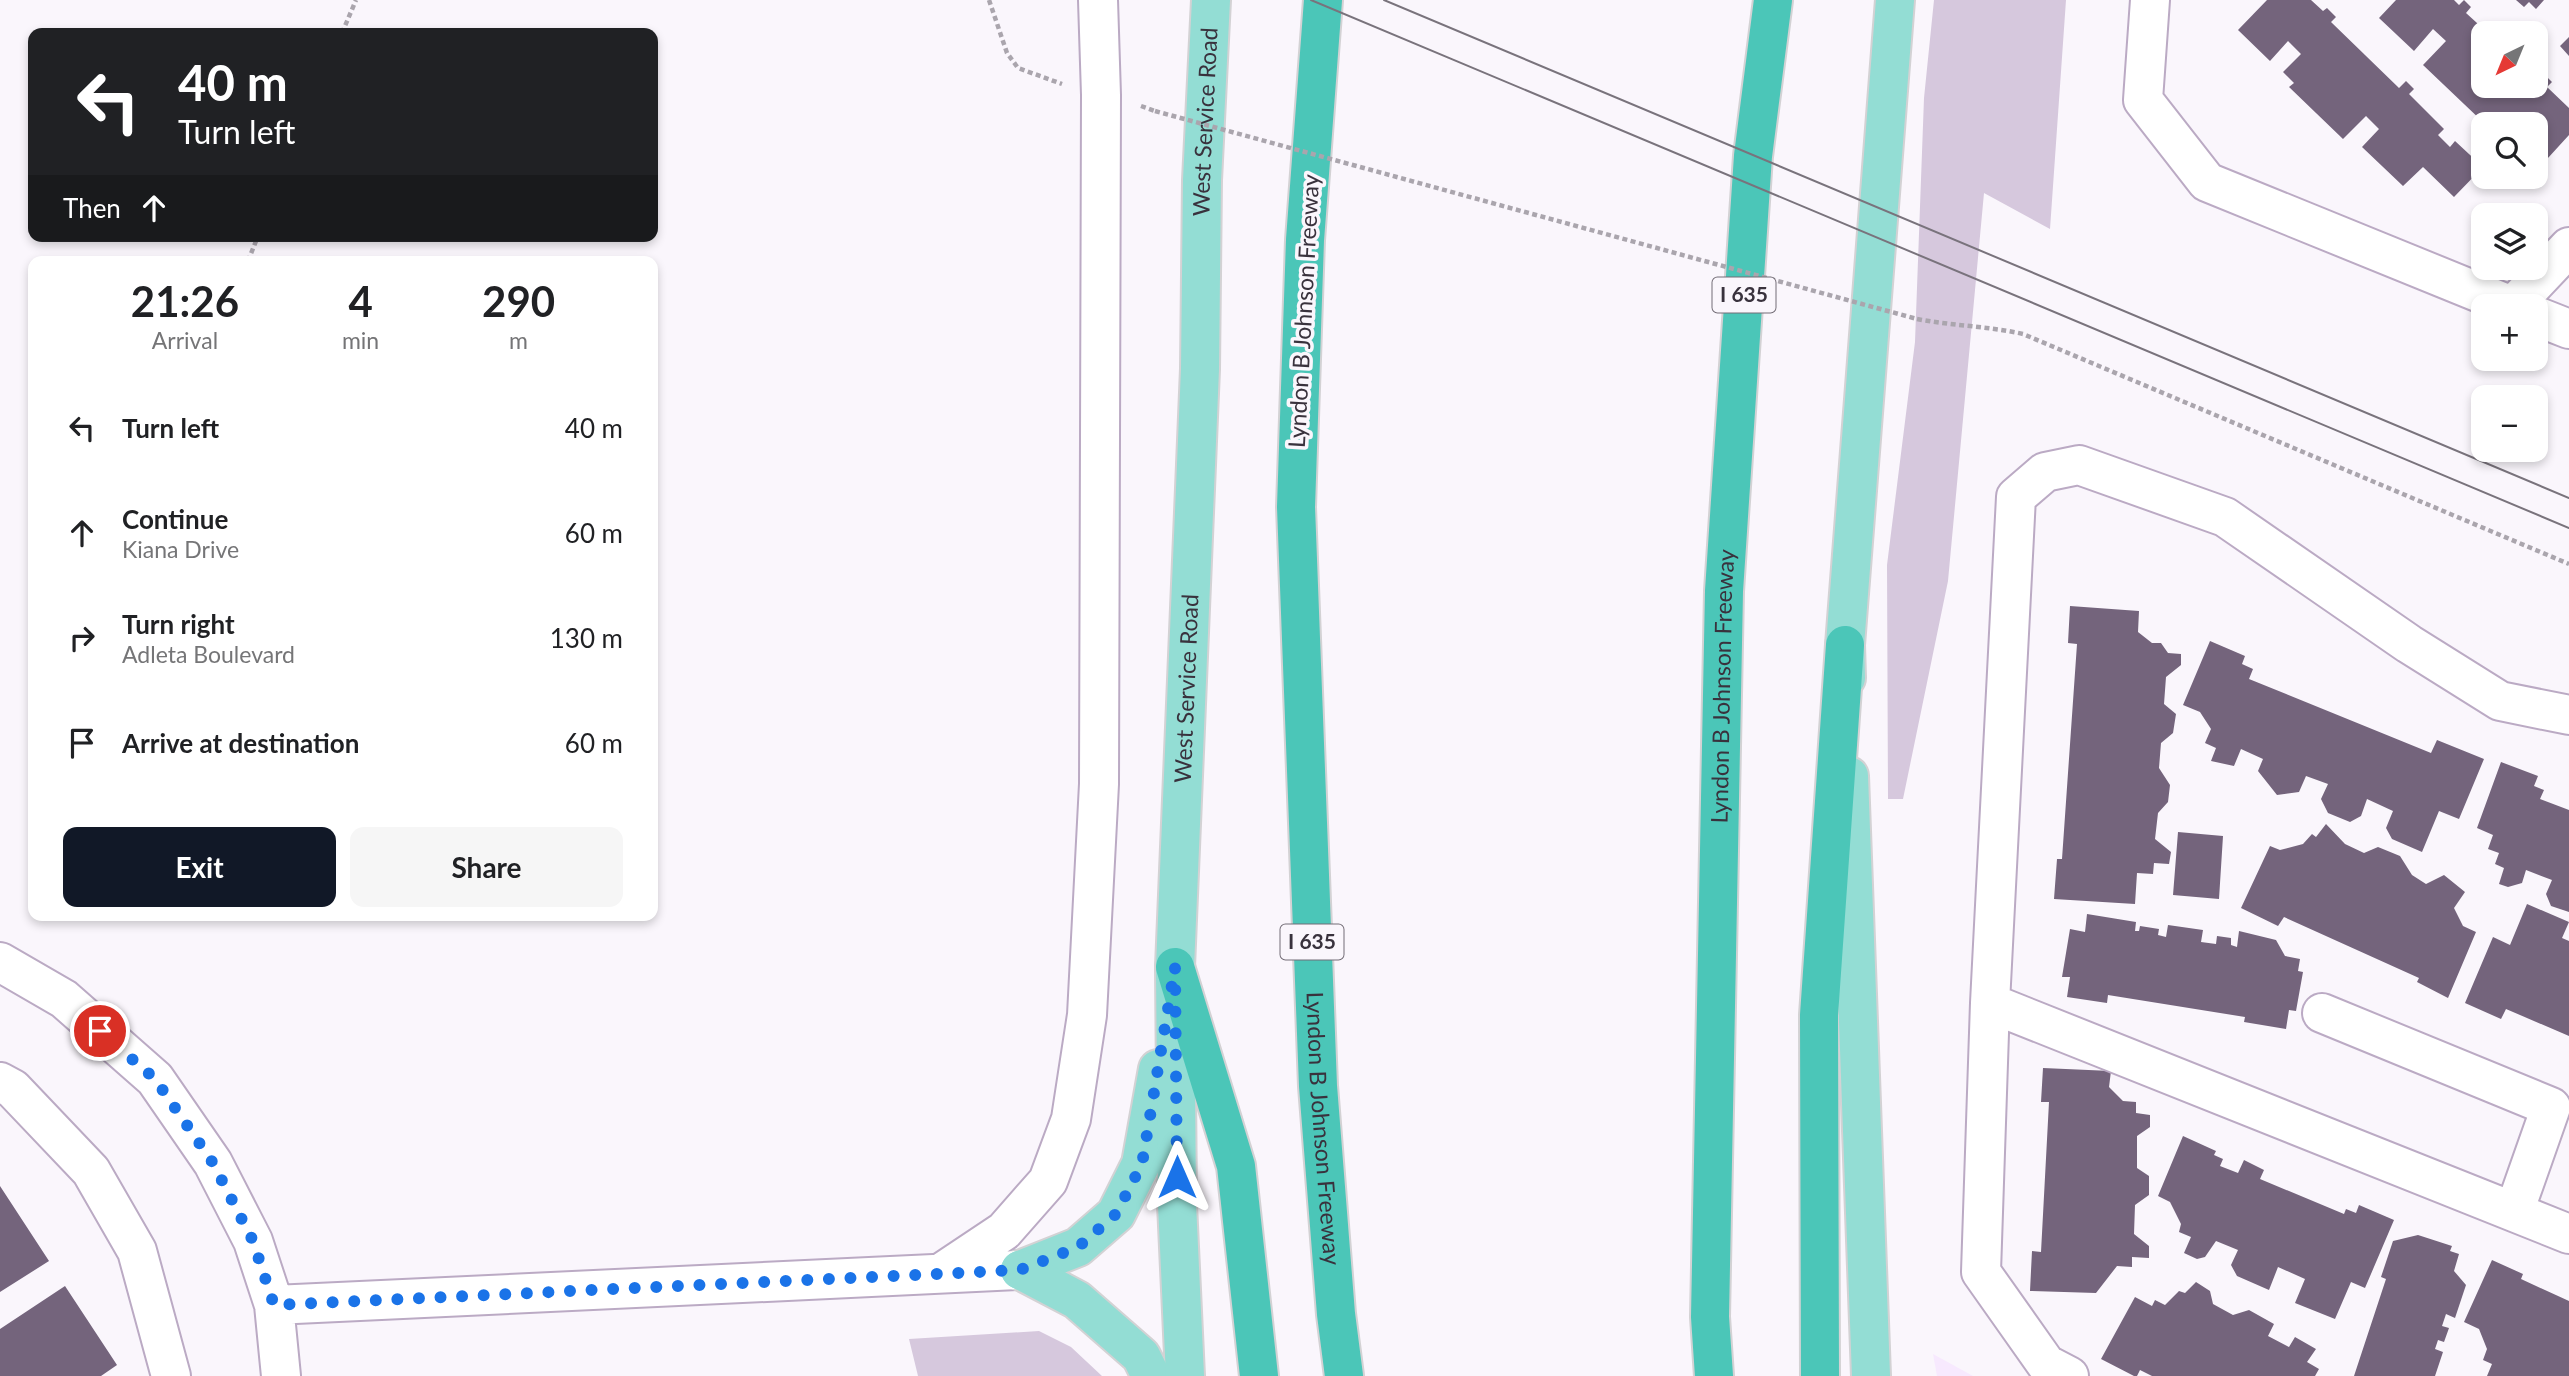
<!DOCTYPE html>
<html lang="en">
<head>
<meta charset="utf-8">
<style>
  :root { --surface:#fff; --page:#f6f6f6; --text:#202124; --muted:#757577; --accent:#111827 }
  body { margin:0; font-family:Lato,sans-serif; background:var(--page); color:var(--text); height:100vh; display:flex; flex-direction:column; font-size:26px; white-space:nowrap }
  * { box-sizing:border-box; margin:0 }
  p { font-size:23px; color:var(--muted) }
  .icon { flex:none; width:38px; height:38px; fill:none; stroke:currentColor; stroke-width:2; stroke-linecap:round; stroke-linejoin:round }
  .map { position:relative; flex:1; overflow:hidden }
  .drawer { position:absolute; left:28px; top:256px; width:630px; height:665px; display:flex; flex-direction:column; background:var(--surface); border-radius:14px; box-shadow:0 4px 10px #0003 }
  .drawer>* { flex:none }
  .hud { position:absolute; left:28px; top:28px; width:630px; height:214px; border-radius:14px; box-shadow:0 4px 10px #0003; background:#202124; color:#fff; overflow:hidden }
  .needle { width:46px; rotate:223deg }
  .tools { position:absolute; left:2471px; top:21px; display:grid; gap:14px }
  .tools a { display:grid; place-items:center; width:77px; height:77px; border-radius:14px; background:var(--surface); box-shadow:0 4px 10px #0003; font-size:35px }
  .pin { position:absolute; display:grid; place-items:center; width:60px; height:60px; color:#fff; margin:-30px; border:4px solid #fff; border-radius:50%; box-shadow:0 2px 7px #0007 }
  .me { position:absolute; width:77px; margin:-38px; rotate:0deg; stroke-linejoin:round; filter:drop-shadow(0 0 5px #0008) }
  .turn { display:flex; align-items:center; gap:24px; height:147px; padding:0 35px; font-size:32px }
  .turn .icon { width:91px; height:91px; stroke-width:2.5 }
  .turn b { display:block; font-size:49px; line-height:60px }
  .then { display:flex; align-items:center; height:66px; padding:0 35px; background:#0003; gap:14px; font-size:26px }
  .eta { display:flex; justify-content:space-evenly; align-items:center; height:119px; text-align:center }
  .eta b { font-size:42px; font-weight:700; line-height:49px }
  .action { display:flex; gap:14px; margin-top:auto; padding:14px 35px }
  .action a { flex:1; height:80px; border-radius:14px; background:var(--accent); color:#fff; font-size:28px; font-weight:700; line-height:80px; text-align:center }
  .action a+a { background:var(--page); color:var(--text) }
  ul { padding:0; list-style:none }
  li { display:flex; align-items:center; gap:21px; height:105px; padding:0 35px }
  li div { flex:1 }
  li b { display:block; font-size:26px }
  li em { font-style:normal }
  .map>svg:first-child { display:block }
</style>
</head>
<body>
<div class="map">
<svg width="2569" height="1376" viewBox="0 0 2569 1376">
  <rect width="100%" height="100%" fill="#faf6fc"/>
  <!-- built -->
  <path fill="#f7e9fe" d="M1933 1354 1973 1376H1937Z"/>
  <!-- green -->
  <path fill="#d6c8dd" d="M1934 0H2066L2050 229 1984 193 1948 581 1903 799H1888L1887 565 1915 342 1924 98Z
    M1039 1331 1071 1347 1102 1376H918L909 1339Z"/>
  <!-- building -->
  <path fill="#74647c" d="M2267 0H2311L2323 11 2327 8 2336 17 2331 22 2399 88 2406 81 2414 89 2409 94 2444 129 2438 135 2450 147 2455 141 2483 167 2454 197 2423 167 2403 186 2362 147 2379 129 2366 116 2343 139 2289 87 2294 83 2283 72 2301 54 2288 41 2270 61 2238 30Z
    M2396 0H2454L2459 5 2464 0 2471 7 2466 13 2488 33H2483V86H2536V79L2542 72 2552 82 2547 87 2569 108V135L2536 171V124H2518L2505 112 2493 124H2485L2423 65 2446 41 2433 29 2414 51 2379 18Z
    M2516 0H2544L2536 9 2529 2 2524 7Z
    M2569 37V56L2560 46Z
    M2070 606 2139 611 2138 632 2152 643H2161L2168 653 2181 654V665L2166 677 2164 704 2176 714 2173 733 2161 743 2159 768 2170 785 2168 802 2158 813 2155 839 2171 852 2169 864 2154 863 2153 874 2137 873 2135 904 2054 899 2057 859H2062L2077 644 2068 643Z
    M2210 641 2245 656 2242 664 2253 669 2249 679 2431 753 2437 740 2484 759 2459 819 2439 811 2422 852 2392 839 2386 828 2393 811 2367 799 2361 816 2350 822 2328 813 2321 799 2328 784 2306 776 2299 792 2277 795 2258 771 2263 759 2241 749 2234 766 2211 761 2216 748 2205 743 2211 729 2200 712 2183 705Z
    M2501 762 2538 776 2534 786 2544 790 2540 799 2569 810V912L2551 906 2546 894 2552 880 2526 870 2522 883 2508 887 2499 884 2504 868 2495 864 2499 853 2488 849 2493 835 2477 828Z
    M2326 824 2345 844 2364 853 2378 847 2400 856 2412 875 2426 884 2444 875 2465 892 2454 908 2463 926 2476 932 2448 998 2417 982 2419 978 2284 917 2278 926 2241 908 2270 846 2280 850 2303 844 2312 834 2316 837Z
    M2178 832 2223 836 2219 899 2173 895Z
    M2527 904 2569 922 2562 938 2569 941V1036L2506 1009 2501 1019 2465 1003 2493 937 2510 945Z
    M2087 914 2136 922 2135 931H2139L2140 926 2159 929 2158 935 2166 937 2168 925 2203 930 2201 942 2216 944 2217 936 2231 938V945L2237 947 2239 931 2276 940 2285 956 2300 959 2298 971 2303 972 2296 1011 2289 1010 2286 1029 2244 1022 2245 1017 2108 995 2107 1003 2067 997 2070 977H2062L2070 929 2085 932Z
    M2043 1068 2111 1071 2109 1087 2123 1101 2136 1102V1113L2150 1115V1127L2137 1136V1168L2149 1176V1195L2135 1205 2134 1234 2149 1246V1258L2132 1257V1267L2117 1266 2096 1293 2030 1291 2032 1251 2041 1252 2049 1102H2041Z
    M2183 1136 2216 1151 2214 1155 2223 1159 2220 1166 2238 1173 2244 1160 2264 1170 2260 1179 2344 1214 2346 1209 2356 1213 2359 1205 2394 1220 2365 1288 2351 1282 2335 1319 2295 1303 2305 1279 2278 1267 2269 1290 2237 1276 2231 1265 2238 1250 2216 1241 2205 1257 2197 1259 2184 1253 2191 1237 2179 1232 2181 1224 2170 1202 2158 1196Z
    M0 1186 49 1261 0 1292Z
    M2418 1235 2452 1246 2450 1251 2459 1254 2454 1271 2466 1285 2455 1318 2446 1314 2442 1326 2449 1328 2444 1342 2438 1340 2435 1349 2443 1352 2435 1376H2354L2386 1279 2381 1277 2393 1241Z
    M2492 1260 2523 1274 2521 1279 2569 1301V1376H2487L2492 1364 2483 1360 2487 1349 2479 1329 2464 1322Z
    M2196 1282 2210 1291 2213 1304 2233 1315 2249 1310 2274 1324 2268 1336 2289 1347 2295 1337 2316 1349 2307 1362 2319 1369 2315 1376H2152L2140 1370 2137 1376H2134L2101 1359 2135 1297 2152 1306 2155 1300 2165 1305 2179 1291 2185 1293Z
    M65 1286 117 1365 101 1376H0V1329Z"/>
  <g fill="none" stroke-linecap="round" stroke-linejoin="round">
    <defs>
      <path id="minor" d="M2150 0 2143 100 2207 182 2512 306
        M2513 306 2569 247
        M2536 316 2569 329
        M2569 715 2500 701 2409 644 2225 517 2079 465 2045 472 2016 497 1990 1003 2569 1234
        M0 962 64 999 155 1079 213 1163 253 1241 274 1305 281 1376
        M1990 1003 1981 1272 2046 1364 2069 1376
        M2322 1013 2551 1107 2514 1212
        M0 1082 13 1089 91 1171 137 1251 171 1376
        M941 1273 1004 1231 1048 1181 1071 1119 1087 1015 1099 784 1101 95 1098 0
        M274 1305 1020 1270"/>
      <g id="major">
        <path d="M1846 678 1845 645 1895 0"/>
        <path d="M1849 776 1871 1376"/>
        <path d="M1020 1270 1078 1247 1116 1214 1141 1164 1158 1069"/>
        <path d="M1020 1270 1077 1300 1141 1356 1151 1376"/>
        <path id="s1" d="M1185 1376 1177 1204 1175 967 1200 369 1202 180 1211 0"/>
      </g>
      <g id="highway">
        <path id="s2" d="M1323 0 1305 240 1296 507 1318 1086 1336 1314 1344 1376"/>
        <path d="M1175 967 1236 1166 1259 1376"/>
        <path id="s3" d="M1714 1376 1710 1317 1724 591 1753 156 1773 0"/>
        <path d="M1820 1376 1819 1015 1845 645"/>
      </g>
    </defs>
    <!-- minor casing -->
    <use href="#minor" stroke="#bbaac4" stroke-width="42"/>
    <!-- major casing -->
    <use href="#major" stroke="#d3d2d4" stroke-width="42"/>
    <!-- highway casing -->
    <use href="#highway" stroke="#d3d2d4" stroke-width="42"/>
    <!-- path -->
    <path stroke="#aaa5ad" stroke-width="4.5" stroke-dasharray="5 3.5" stroke-linecap="butt" d="M989 0 1007 53 1018 68 1062 84
      M342 33 356 0
      M1141 106 1155 111
      M248 261 258 236
      M1917 319C1953 326 1988 326 2023 334L2569 564"/>
    <!-- minor -->
    <use href="#minor" stroke="#fff" stroke-width="38"/>
    <!-- major -->
    <use href="#major" stroke="#93ddd4" stroke-width="38"/>
    <!-- highway -->
    <use href="#highway" stroke="#4bc6b8" stroke-width="38"/>
    <!-- tram -->
    <path stroke="#79737c" stroke-width="2" d="M1311 0 2569 528
      M1384 0 2569 498"/>
    <!-- path-bridge -->
    <path stroke="#aaa5ad" stroke-width="4.5" stroke-dasharray="5 3.5" stroke-linecap="butt" d="M1155 111 1917 319"/>
  </g>
  <g fill="none" stroke-linecap="round" stroke-linejoin="round">
    <!-- route -->
    <path stroke="#1a73e8" stroke-width="12" stroke-dasharray="0 21.6" d="M100 1031 155 1079 213 1163 253 1241 274 1305 1020 1270 1078 1247 1116 1214 1142 1164 1175 967 1177 1177"/>
  </g>
  <g text-anchor="middle" stroke-width="7" stroke-linejoin="round" paint-order="stroke">
    <!-- shield labels -->
    <g fill="#faf6fc" stroke="#736d76" stroke-width="2">
      <rect x="1712.5" y="277.5" width="63" height="35" rx="5"/>
      <rect x="1280.5" y="924.5" width="63" height="35" rx="5"/>
    </g>
    <g font-size="21" font-weight="bold" fill="#39323d">
      <text x="1744" y="302">I 635</text>
      <text x="1312" y="949">I 635</text>
    </g>
    <!-- street labels -->
    <g font-size="23" fill="#39323d" stroke="#faf6fc">
      <text dy="8" stroke="none"><textPath href="#s1" startOffset="1255">West Service Road</textPath></text>
      <text transform="translate(1304 311) rotate(-87)" y="8">Lyndon B Johnson Freeway</text>
      <text dy="8" stroke="none"><textPath href="#s3" startOffset="690">Lyndon B Johnson Freeway</textPath></text>
      <text dy="8" stroke="none"><textPath href="#s1" startOffset="688">West Service Road</textPath></text>
      <text dy="8" stroke="none"><textPath href="#s2" startOffset="1130">Lyndon B Johnson Freeway</textPath></text>
    </g>
  </g>
</svg>
<div class="tools">
<a><svg class="needle" viewBox="-14 -14 28 28"><path d="M0-13l5 13h-10z" fill="#e53935"/><path d="M0 13l5-13h-10z" fill="#757577"/></svg></a>
<a><svg class="icon" aria-label="search" viewBox="0 0 24 24"><circle cx="10" cy="10" r="6"/><path d="M15 15l6 6"/></svg></a>
<a><svg class="icon" aria-label="layers" viewBox="0 0 24 24"><path d="M12 4l9 5-9 5-9-5zM3 14l9 5 9-5"/></svg></a>
<a>+</a>
<a>−</a>
</div>
<div class="pin" style="left:100px;top:1031px;background:#d93025"><svg class="icon" aria-label="arrive" viewBox="0 0 24 24"><path d="M6 21V4h12l-3 4 3 4H6"/></svg></div>
<svg class="me" style="left:1177px;top:1177px" viewBox="-20 -20 40 40"><path d="M0-17L14 15 0 8-14 15z" fill="#1a73e8" stroke="#fff" stroke-width="4"/></svg>
<div class="hud">
<div class="turn"><svg class="icon" aria-label="left" viewBox="0 0 24 24"><path d="M17 20v-9H6M10 6l-5 5 5 5"/></svg><div><b>40 m</b>Turn left</div></div>
<div class="then">Then<svg class="icon" aria-label="ahead" viewBox="0 0 24 24"><path d="M12 20V5M6 11l6-6 6 6"/></svg></div>
</div>
<section class="drawer">
<div class="eta">
<div><b>21:26</b><p>Arrival</p></div>
<div><b>4</b><p>min</p></div>
<div><b>290</b><p>m</p></div>
</div>
<ul>
<li><svg class="icon" aria-label="left" viewBox="0 0 24 24"><path d="M17 20v-9H6M10 6l-5 5 5 5"/></svg><div><b>Turn left</b></div><em>40 m</em></li>
<li><svg class="icon" aria-label="ahead" viewBox="0 0 24 24"><path d="M12 20V5M6 11l6-6 6 6"/></svg><div><b>Continue</b><p>Kiana Drive</p></div><em>60 m</em></li>
<li><svg class="icon" aria-label="right" viewBox="0 0 24 24"><path d="M7 20v-9h11M14 6l5 5-5 5"/></svg><div><b>Turn right</b><p>Adleta Boulevard</p></div><em>130 m</em></li>
<li><svg class="icon" aria-label="arrive" viewBox="0 0 24 24"><path d="M6 21V4h12l-3 4 3 4H6"/></svg><div><b>Arrive at destination</b></div><em>60 m</em></li>
</ul>
<div class="action"><a>Exit</a><a>Share</a></div>
</section>
</div>
</body>
</html>
